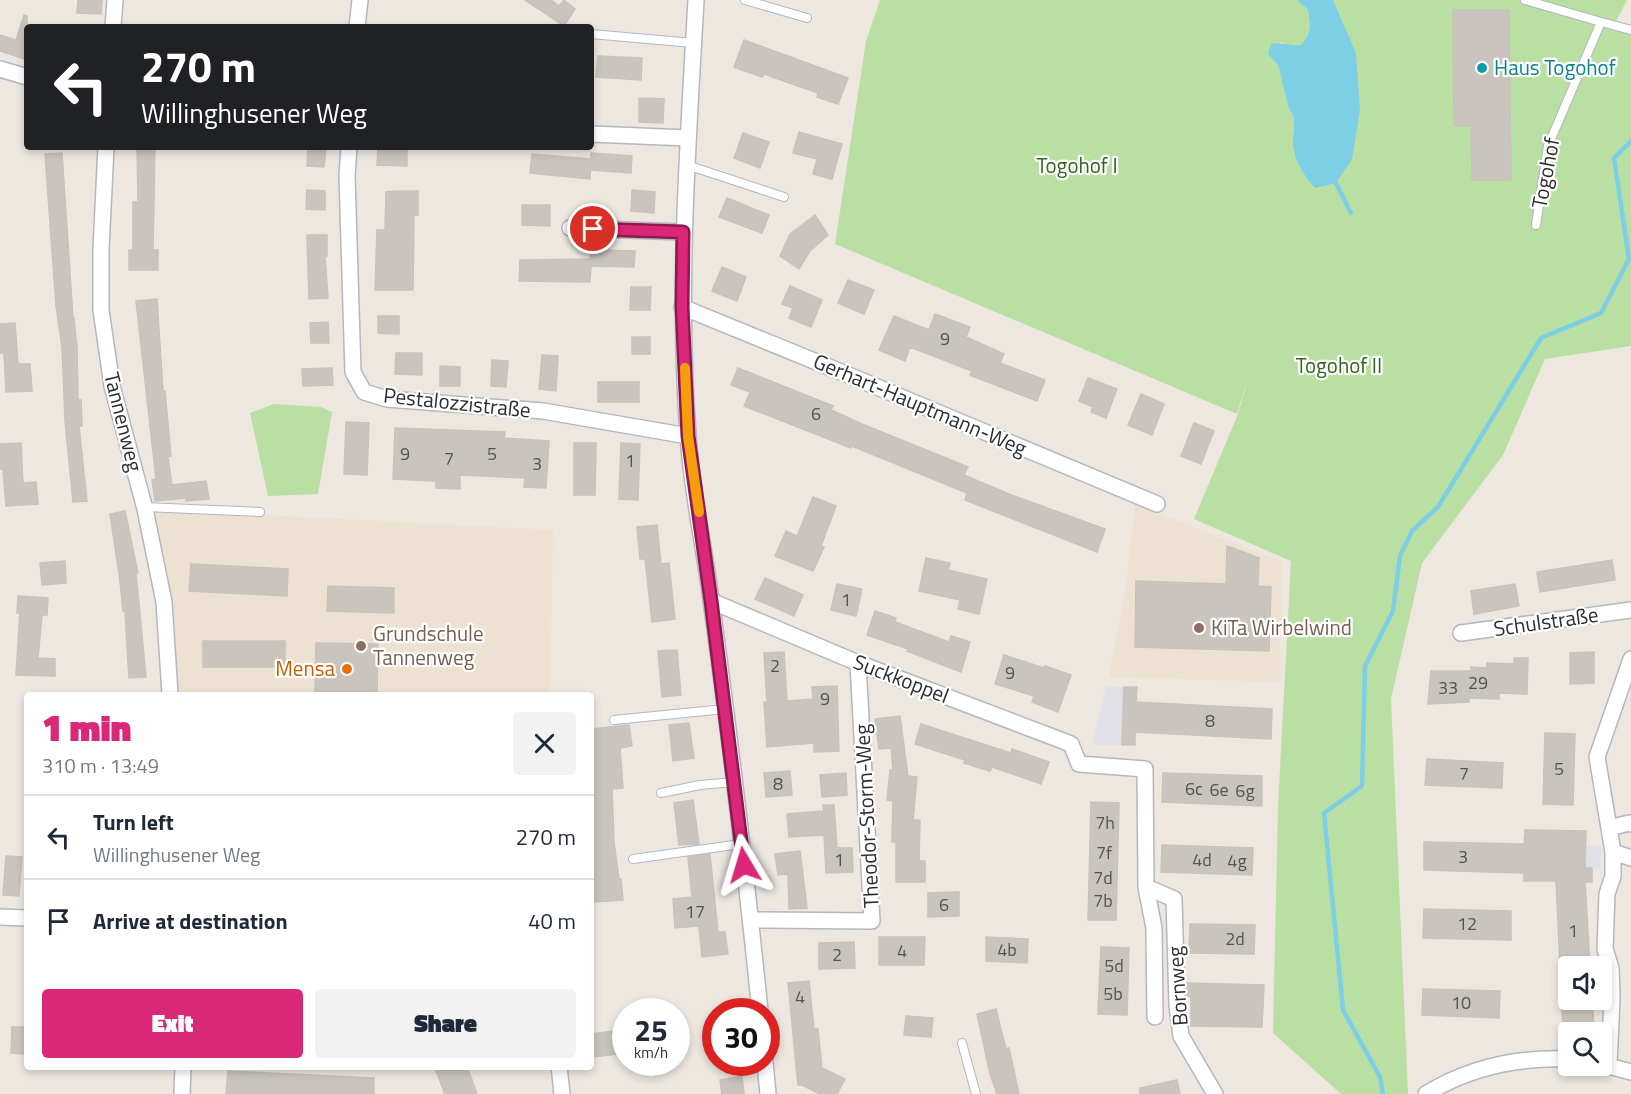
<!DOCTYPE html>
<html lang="en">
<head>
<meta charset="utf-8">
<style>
  :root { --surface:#fff; --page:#f2f2f3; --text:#1f2937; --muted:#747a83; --line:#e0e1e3; --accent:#db2777 }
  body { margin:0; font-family:"Titillium Web",sans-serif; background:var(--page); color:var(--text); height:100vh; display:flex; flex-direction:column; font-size:22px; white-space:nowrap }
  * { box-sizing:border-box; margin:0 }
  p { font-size:20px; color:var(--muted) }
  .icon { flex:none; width:33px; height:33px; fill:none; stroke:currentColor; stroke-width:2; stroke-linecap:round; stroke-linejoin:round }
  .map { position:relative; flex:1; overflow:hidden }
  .drawer { position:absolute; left:24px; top:692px; width:570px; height:378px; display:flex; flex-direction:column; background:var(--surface); border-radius:6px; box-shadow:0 3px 9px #0003 }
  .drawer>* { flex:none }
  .banner { position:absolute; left:24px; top:24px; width:570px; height:126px; border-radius:6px; box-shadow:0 3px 9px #0003; background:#202124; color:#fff; overflow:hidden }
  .fabs { position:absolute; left:1558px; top:956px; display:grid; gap:12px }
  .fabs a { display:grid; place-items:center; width:54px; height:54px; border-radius:6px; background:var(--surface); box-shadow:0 3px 9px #0003; font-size:30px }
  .speed { position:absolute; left:612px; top:998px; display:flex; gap:12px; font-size:30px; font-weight:700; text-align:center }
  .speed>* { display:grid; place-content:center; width:78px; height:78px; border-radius:50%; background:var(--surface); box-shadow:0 3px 9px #0003; line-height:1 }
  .speed small { font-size:15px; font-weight:400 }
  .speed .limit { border:9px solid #d22; background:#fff; color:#111 }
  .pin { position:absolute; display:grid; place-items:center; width:51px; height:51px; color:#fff; margin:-26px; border:3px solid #fff; border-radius:50%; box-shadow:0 2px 6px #0007 }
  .me { position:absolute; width:66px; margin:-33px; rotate:353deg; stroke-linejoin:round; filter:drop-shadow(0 0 4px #0008) }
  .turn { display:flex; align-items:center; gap:21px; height:126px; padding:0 18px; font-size:27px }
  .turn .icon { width:78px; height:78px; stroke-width:2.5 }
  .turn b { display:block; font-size:42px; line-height:51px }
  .round { display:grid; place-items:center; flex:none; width:63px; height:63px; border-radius:6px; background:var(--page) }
  .headline { display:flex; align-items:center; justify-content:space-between; height:102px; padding:0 18px }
  h1 { font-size:36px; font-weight:800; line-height:45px; color:var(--accent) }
  .cta { display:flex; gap:12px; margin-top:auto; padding:12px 18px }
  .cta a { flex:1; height:69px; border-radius:6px; background:var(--accent); color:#fff; font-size:24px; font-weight:800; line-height:69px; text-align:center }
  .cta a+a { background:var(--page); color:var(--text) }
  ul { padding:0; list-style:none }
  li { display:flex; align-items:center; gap:18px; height:84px; padding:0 18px; border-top:2px solid var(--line) }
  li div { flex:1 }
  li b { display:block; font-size:22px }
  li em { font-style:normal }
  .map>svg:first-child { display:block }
</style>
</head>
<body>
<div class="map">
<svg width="1631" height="1094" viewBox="0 0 1631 1094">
  <rect width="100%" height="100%" fill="#ede7e0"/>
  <!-- industrial -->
  <path fill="#e1e0e6" d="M1106 686 1124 687 1122 745H1092Z
    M1524 845 1601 846V868L1524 867Z"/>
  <!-- education -->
  <path fill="#ede2d1" d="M1135 504 1282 562 1280 682 1109 677 1127 579Z
    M147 509 553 530 550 694H176Z"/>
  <!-- green -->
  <path fill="#badfa2" d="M880 0H1297L1308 10C1310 25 1312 34 1301 45L1288 46 1281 42 1278 65 1289 109C1299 121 1291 133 1293 146 1295 162 1304 176 1315 188L1343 25 1333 0H1627L1614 25 1631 29V346L1545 359 1503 455 1422 563 1391 699 1408 1094H1341L1273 1033 1278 806 1291 561 1194 519 1238 414 1249 375 1237 414 835 244 866 41Z
    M274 404 321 407 332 412 318 494 268 496 250 413Z"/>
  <!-- water -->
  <path fill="#7dcfe6" d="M1297 0H1333L1356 53 1360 110 1352 159 1336 183 1315 188C1304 176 1295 162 1293 146 1291 133 1299 121 1289 109L1278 65 1268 54 1271 44C1282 42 1290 46 1301 45 1312 34 1310 25 1308 10Z"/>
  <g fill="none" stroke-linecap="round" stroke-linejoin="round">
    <!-- stream -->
    <path stroke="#7dcfe6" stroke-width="4.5" d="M1336 183 1351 213
      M1383 1094 1380 1077 1343 1010 1324 813 1362 786 1365 666 1393 611 1400 556 1412 531 1438 507 1541 338 1601 313 1629 259 1614 158 1631 141"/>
  </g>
  <!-- building -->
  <path fill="#c9c5be" stroke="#c8c2ba" stroke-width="1.5" d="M78 0H102L101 14 77 13Z
    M525 0H551L559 6 564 0 575 9 564 26Z
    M1453 10H1509L1511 180H1472L1471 126H1454Z
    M24 15 27 16V60L0 51V35L16 40Z
    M744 40 848 78 838 104 817 97 818 93 764 74 762 77 734 67Z
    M598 56 642 58 641 80 596 77Z
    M639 98 664 99 663 123 639 122Z
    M799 132 842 144 832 179 813 174 817 159 793 153Z
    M743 133 769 142 760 168 734 158Z
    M137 147H155L153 250H158V270H129V250H133V202H138Z
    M308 147H326L324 167 307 166Z
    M378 147H407V166L377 165Z
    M62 153 73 318H74L77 347 78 400H81L82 426H79L87 501 73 502 65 421 62 347 56 306 45 154Z
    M591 153 632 156 631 173 590 170 591 161 590 179 530 173 532 154 591 159Z
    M307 190 325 191V210L306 209Z
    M632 190 655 192 654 213 631 211Z
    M396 191H418V215H414L413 290H375L377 230H385L386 192Z
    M727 198 769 215 762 233 719 217Z
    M522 205H550V226L522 225Z
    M815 215 828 235 810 251 799 269 780 256 790 234Z
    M307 235H327V256H325L328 298 309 299Z
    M591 250 635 251 634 267 591 266 590 282 519 281 520 260 590 259Z
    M722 267 746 277 737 301 712 291Z
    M848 280 874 290 864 314 838 303Z
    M790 286 822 300 811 327 789 318 793 308 782 304Z
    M631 287H651L650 310H630Z
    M157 299 163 391H165L171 456 168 457 172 485 206 481 209 499 186 501V498L155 501 152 480 156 479 136 301Z
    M935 314 970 327 966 337 1004 354 1000 363 1045 380 1037 401 970 375 972 371 910 347 905 361 879 350 894 316 929 330Z
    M378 316H399V334L378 333Z
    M328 322 329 343H311L310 323Z
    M15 323 18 364H30L32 391 6 392 4 353H0V324Z
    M632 337H650V354H632Z
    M396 353H422V375L395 374Z
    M542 355 558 356 556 391 539 389Z
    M492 360 508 361 506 387 491 386Z
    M440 366 460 367V386H440Z
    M332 368 333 385 303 386 302 369Z
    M738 368 833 406 831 410 862 424 968 467 964 475 1009 494 1105 529 1097 552 965 500 967 493 852 446 851 448 744 406 750 392 731 385Z
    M1088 378 1117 389 1106 418 1091 412 1093 407 1079 401Z
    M598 382H639V402H598Z
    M1141 394 1164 404 1152 435 1128 425Z
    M346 422 369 423 367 475 344 474Z
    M1194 423 1214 431 1201 464 1181 456Z
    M395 428 505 432 504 438 549 441 546 488 524 487 525 478 460 475V489L436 488V481L393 479Z
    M21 443 23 483 36 482 38 504 6 506 3 469H0V444Z
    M574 443H596L595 495H574Z
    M621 443 640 444 638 500 619 499Z
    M813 497 836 506 821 546 824 547 813 571 775 556 786 531 797 536Z
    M125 511 138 573H136L146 677 129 678 125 611H123L120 581 110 514Z
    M657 525 661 564 669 563 675 619 652 622 645 559H640L637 527Z
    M1227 546 1259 558 1258 586 1271 587 1269 651 1135 647 1136 581 1226 584Z
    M926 558 950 563 948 570 987 579 979 614 958 609 960 600 919 591Z
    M1612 560 1615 580 1540 592 1537 572Z
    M65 561 66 583 42 585 40 563Z
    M191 564 288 569 287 596 189 591Z
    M765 578 803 595 794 616 755 599Z
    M837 584 862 589 856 616 831 610Z
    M1515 584 1519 606 1474 614 1471 591Z
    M328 586 394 588V613L327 611Z
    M18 596 48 598 47 615H42L38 658 55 659V676L16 675 20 613H17Z
    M875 611 896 618 895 622 949 642 951 636 970 642 961 672 907 651 908 649 867 635Z
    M203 641H285V667H203Z
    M316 643 378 644 377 694H315Z
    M677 650 681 695 662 697 658 651Z
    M784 652 787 701 813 699 812 687 837 686 839 751 814 752V743L767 747 764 702H767L764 653Z
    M1594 652V683L1570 684V653Z
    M1004 655 1044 668 1045 666 1071 675 1058 712 1032 702 1034 696 995 684Z
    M1514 658H1528L1527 694 1499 693V699L1469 698V702L1428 704 1431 671H1471V667L1487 668V663L1514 664Z
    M1124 687H1137L1136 702 1272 709 1271 739 1135 732V745H1122Z
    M900 716 908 776 917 777 913 820H920L919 861H925V882H896V842H892L893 801 887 800 890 770H893L891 748 879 749 875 719Z
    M689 723 694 758 673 761 669 725Z
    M921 724 1011 753 1012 749 1049 762 1041 784 992 767 990 771 964 763 965 760 915 744Z
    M629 725 632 746 620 748 623 788 612 789 614 842 619 879H621L623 900 593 902 591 804 595 803 591 729Z
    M1545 733 1575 734 1573 805 1543 804Z
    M1427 759 1503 763 1502 788 1425 785Z
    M790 771 792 795 766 797 764 773Z
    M846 773 847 795 822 797 820 775Z
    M1163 773 1262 776V806L1162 802Z
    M693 800 699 844 679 845 674 803Z
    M1091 802 1119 803 1116 920H1088Z
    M823 805H834L837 848H852L853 872 826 873 824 835 789 837 787 814 824 811Z
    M1525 830 1586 831 1585 868H1592V882H1585L1590 966H1560L1556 881H1524V873L1424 870V842L1524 844Z
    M1162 845 1253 848 1252 875 1161 872Z
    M800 851 807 908 789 909 788 874 778 875 775 854Z
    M710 854 718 932H725L728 954 702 957 699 926 675 928 673 899 692 897 688 857Z
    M6 856 22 857 19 896 3 895Z
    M959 892V916L928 917V893Z
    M1424 909 1511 911V940L1423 938Z
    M1190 924 1255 925 1254 954 1189 953Z
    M879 937H925L924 965H879Z
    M986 937 1028 939 1027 963 986 961Z
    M854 942 855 968 819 969V943Z
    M1101 947 1129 948 1127 1015 1098 1014Z
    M809 981 814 1029H818L822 1068 845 1079 837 1094H820L802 1085H798L788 983Z
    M1186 983 1264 985 1262 1027 1191 1026V997L1187 996Z
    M1423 989 1500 991 1499 1018 1422 1015Z
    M1561 999H1592L1594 1027 1563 1026Z
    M996 1009 1006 1049 1009 1048 1019 1094H997L990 1074 977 1014Z
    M906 1016 933 1018 931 1037 904 1035Z
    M12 1027H27V1054L11 1053Z
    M614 1031 617 1054 593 1057 591 1034Z
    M434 1066H467L477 1094H445Z
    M228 1071 374 1078V1094H226Z
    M742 1076 744 1094H722L720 1080Z
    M1177 1080 1180 1094H1140V1088Z"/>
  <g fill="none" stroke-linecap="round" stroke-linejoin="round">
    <defs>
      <path id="service" d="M745 0 807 18
        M1525 0 1601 22
        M591 34 693 43
        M687 165 784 197
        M1536 225 1548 146 1601 22 1631 30
        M144 507 260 512
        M614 720 725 709
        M661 793 700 785 734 782
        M633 859 741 844
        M962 1043 976 1094"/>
      <path id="minor" d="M696 0C688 145 677 289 688 434 691 489 704 545 711 600 730 737 746 874 760 1011
        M113 27 115 0
        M357 27 360 0
        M0 69 27 77
        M591 134 688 138
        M106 147 101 249V310L112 386 145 509 164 602 170 694
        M349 147 347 176 353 372 364 392 387 399 543 411 688 436
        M570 228 683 232
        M682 307 846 374 1157 504
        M711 601 858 663 1071 744 1079 764 1145 769 1146 887 1174 899 1177 1005 1181 1036 1215 1094
        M1461 633 1631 610
        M1609 828 1629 823 1631 824
        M1613 852 1631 858
        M1146 887 1154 928 1155 1017
        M0 917 27 918
        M751 920 872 921 858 663
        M765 1062 768 1094
        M1602 1064 1631 1072
        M1609 1065 1612 998 1611 968 1605 949 1607 894 1613 876V852L1597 757 1631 659
        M559 1066 562 1094
        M182 1094 183 1066
        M1426 1094C1470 1067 1518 1057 1569 1059"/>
    </defs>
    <!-- service casing -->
    <use href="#service" stroke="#b4b7bf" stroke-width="10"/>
    <!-- minor casing -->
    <use href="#minor" stroke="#b4b7bf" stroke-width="18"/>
    <!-- service -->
    <use href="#service" stroke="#fff" stroke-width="8"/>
    <!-- minor -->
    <use href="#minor" stroke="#fff" stroke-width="15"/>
  </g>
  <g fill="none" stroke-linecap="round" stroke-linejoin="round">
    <defs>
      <path id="route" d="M593 229 683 232 682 307 688 436 711 601 744 865"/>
    </defs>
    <!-- route casing -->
    <use href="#route" stroke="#8e194d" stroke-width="15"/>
    <!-- route -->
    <use href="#route" stroke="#db2777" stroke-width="10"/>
    <!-- slow -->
    <path stroke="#f59e0b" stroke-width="10" d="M685 368 688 436 699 512"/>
  </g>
  <!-- markers -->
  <circle fill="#0f9aa8" stroke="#fff" stroke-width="2" cx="1482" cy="68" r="6"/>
  <g fill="#8d6e63" stroke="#fff" stroke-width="2">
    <circle cx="1199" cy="628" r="6"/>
    <circle cx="361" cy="646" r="6"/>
  </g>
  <circle fill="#e8710a" stroke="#fff" stroke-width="2" cx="347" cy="669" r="6"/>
  <g text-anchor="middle" stroke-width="4.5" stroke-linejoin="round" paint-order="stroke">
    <!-- number labels -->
    <g font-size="18" fill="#545351">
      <text x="945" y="345">9</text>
      <text x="816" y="420">6</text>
      <text x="405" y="460">9</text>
      <text x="492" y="460">5</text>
      <text x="449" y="465">7</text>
      <text x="630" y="467">1</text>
      <text x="537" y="470">3</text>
      <text x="846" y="606">1</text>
      <text x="775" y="672">2</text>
      <text x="1010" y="679">9</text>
      <text x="1478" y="689">29</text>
      <text x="1448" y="694">33</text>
      <text x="825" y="705">9</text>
      <text x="1210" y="727">8</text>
      <text x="1559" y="775">5</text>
      <text x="1464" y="780">7</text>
      <text x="778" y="790">8</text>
      <text x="1194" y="795">6c</text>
      <text x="1219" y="796">6e</text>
      <text x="1245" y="797">6g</text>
      <text x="1105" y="829">7h</text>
      <text x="1104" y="859">7f</text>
      <text x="1463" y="863">3</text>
      <text x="839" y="866">1</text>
      <text x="1202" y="866">4d</text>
      <text x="1237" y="867">4g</text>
      <text x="1103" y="884">7d</text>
      <text x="1103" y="907">7b</text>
      <text x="944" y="911">6</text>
      <text x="695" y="918">17</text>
      <text x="1467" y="930">12</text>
      <text x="1573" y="937">1</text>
      <text x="1235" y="945">2d</text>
      <text x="1007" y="956">4b</text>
      <text x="902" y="957">4</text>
      <text x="837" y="961">2</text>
      <text x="1114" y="972">5d</text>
      <text x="1113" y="1000">5b</text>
      <text x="800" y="1003">4</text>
      <text x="1461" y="1009">10</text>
    </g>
    <!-- culture labels -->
    <g font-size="21" fill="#0d838f" stroke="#fff" text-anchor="start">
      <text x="1494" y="75">Haus Togohof</text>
    </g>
    <!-- park labels -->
    <g font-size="21" fill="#336521" stroke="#fff">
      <text x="1077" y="173">Togohof I</text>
      <text x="1339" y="373">Togohof II</text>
    </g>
    <!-- street labels -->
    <g font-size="21" fill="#2d2d2d" stroke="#fff">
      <text transform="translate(1546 173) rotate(-79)" y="7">Togohof</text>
      <text transform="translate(457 403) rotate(6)" y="7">Pestalozzistraße</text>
      <text transform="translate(920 405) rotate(23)" y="7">Gerhart-Hauptmann-Weg</text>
      <text transform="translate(123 422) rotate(76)" y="7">Tannenweg</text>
      <text transform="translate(1546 622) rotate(-8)" y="7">Schulstraße</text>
      <text transform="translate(901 679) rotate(21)" y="7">Suckkoppel</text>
      <text transform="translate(867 816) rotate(-93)" y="7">Theodor-Storm-Weg</text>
      <text transform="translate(1178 986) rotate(-94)" y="7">Bornweg</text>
    </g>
    <!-- education labels -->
    <g font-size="21" fill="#785e54" stroke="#fff" text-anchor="start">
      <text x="1211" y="635">KiTa Wirbelwind</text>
      <text x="373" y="641">Grundschule<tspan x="373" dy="24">Tannenweg</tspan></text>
    </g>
    <!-- food labels -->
    <g font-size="21" fill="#c56008" stroke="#fff" text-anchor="end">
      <text x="335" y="676">Mensa</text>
    </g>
  </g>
</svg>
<div class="fabs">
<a><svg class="icon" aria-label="sound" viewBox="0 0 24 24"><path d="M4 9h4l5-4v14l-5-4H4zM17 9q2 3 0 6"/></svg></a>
<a><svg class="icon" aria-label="search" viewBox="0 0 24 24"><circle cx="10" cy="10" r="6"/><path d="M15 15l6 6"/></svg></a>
</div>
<div class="speed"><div>25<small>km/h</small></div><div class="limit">30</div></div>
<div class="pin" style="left:593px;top:229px;background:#d93025"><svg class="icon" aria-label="arrive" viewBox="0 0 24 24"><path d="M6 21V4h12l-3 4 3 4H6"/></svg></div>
<svg class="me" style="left:744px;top:865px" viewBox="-20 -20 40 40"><path d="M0-17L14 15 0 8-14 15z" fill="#db2777" stroke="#fff" stroke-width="4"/></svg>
<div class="banner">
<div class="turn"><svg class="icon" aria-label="left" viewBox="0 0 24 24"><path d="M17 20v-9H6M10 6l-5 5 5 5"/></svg><div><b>270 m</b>Willinghusener Weg</div></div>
</div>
<section class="drawer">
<div class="headline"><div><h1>1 min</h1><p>310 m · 13:49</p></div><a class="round"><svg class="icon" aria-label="close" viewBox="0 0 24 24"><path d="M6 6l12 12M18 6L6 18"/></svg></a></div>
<ul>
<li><svg class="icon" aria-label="left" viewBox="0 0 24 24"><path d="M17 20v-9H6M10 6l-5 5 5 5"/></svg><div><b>Turn left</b><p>Willinghusener Weg</p></div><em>270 m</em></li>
<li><svg class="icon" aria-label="arrive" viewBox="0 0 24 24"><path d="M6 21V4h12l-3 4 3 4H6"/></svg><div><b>Arrive at destination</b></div><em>40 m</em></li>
</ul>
<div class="cta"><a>Exit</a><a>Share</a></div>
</section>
</div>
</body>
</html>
